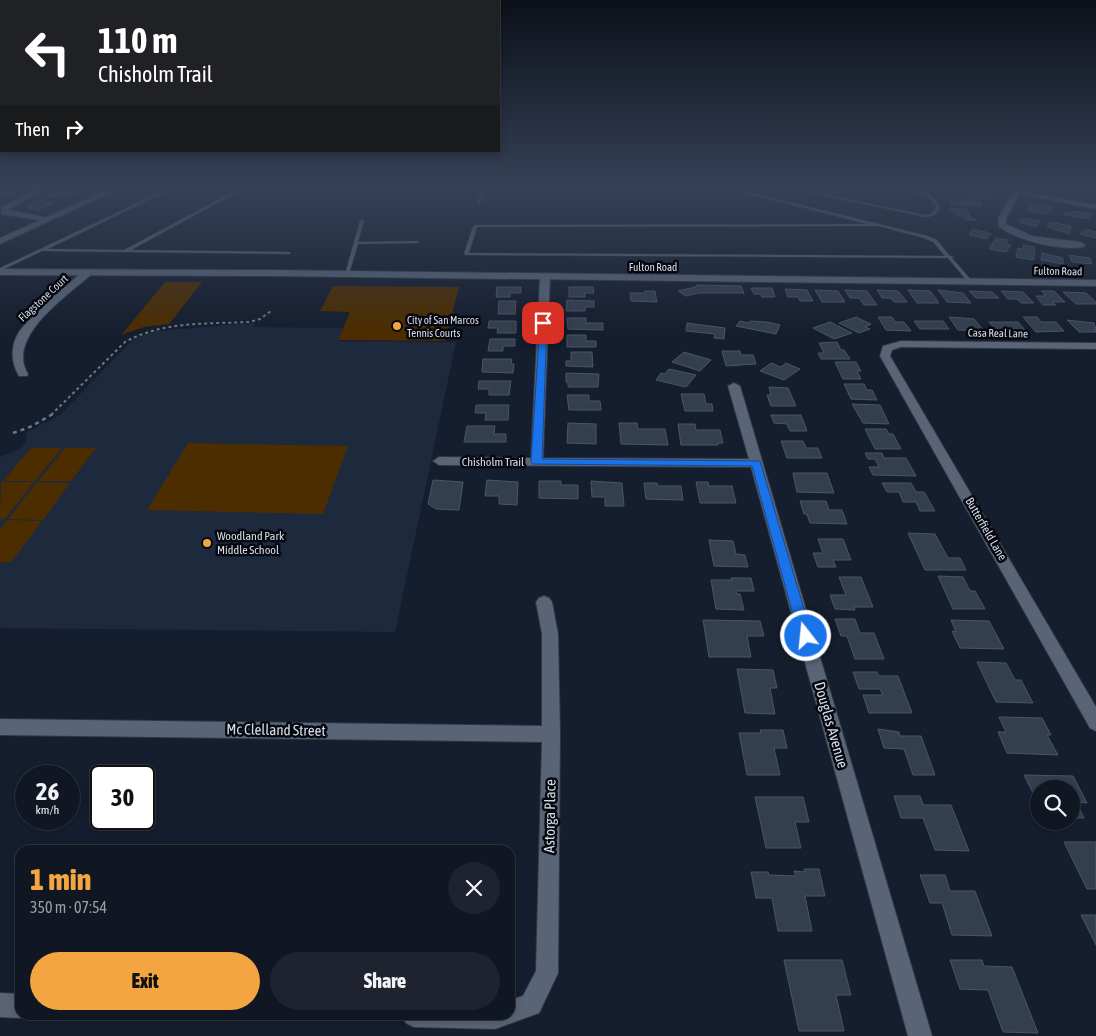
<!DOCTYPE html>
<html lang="en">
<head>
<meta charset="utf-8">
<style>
  :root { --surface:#101622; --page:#1e232f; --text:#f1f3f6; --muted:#9c9fa5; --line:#303540; --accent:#f2a541 }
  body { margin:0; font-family:"Asap Condensed",sans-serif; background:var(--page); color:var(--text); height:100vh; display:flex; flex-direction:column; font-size:19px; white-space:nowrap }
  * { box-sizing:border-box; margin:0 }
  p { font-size:16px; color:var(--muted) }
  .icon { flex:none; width:28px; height:28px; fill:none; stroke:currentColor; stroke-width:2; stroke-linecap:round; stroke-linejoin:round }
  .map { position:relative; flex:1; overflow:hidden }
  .drawer { position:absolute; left:15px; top:845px; width:500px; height:175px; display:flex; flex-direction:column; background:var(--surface); border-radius:15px; box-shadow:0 2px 8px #0003,0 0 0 1px var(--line) }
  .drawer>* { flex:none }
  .top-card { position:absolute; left:0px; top:0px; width:500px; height:152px; box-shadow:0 2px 8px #0003,0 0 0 1px var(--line); background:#202124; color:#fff; overflow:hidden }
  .buttons { position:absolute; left:1030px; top:780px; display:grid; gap:10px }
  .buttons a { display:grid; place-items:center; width:50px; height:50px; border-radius:50%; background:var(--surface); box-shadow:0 2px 8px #0003,0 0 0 1px var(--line); font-size:25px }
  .speed { position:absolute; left:15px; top:765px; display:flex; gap:10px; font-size:25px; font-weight:700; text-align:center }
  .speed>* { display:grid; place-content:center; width:65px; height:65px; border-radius:50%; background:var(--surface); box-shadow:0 2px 8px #0003,0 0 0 1px var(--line); line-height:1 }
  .speed small { font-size:12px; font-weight:400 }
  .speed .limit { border:2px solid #111; border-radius:8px; background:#fff; color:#111 }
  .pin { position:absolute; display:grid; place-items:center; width:42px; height:42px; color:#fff; margin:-21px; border-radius:10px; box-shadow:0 2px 8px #0006 }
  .me { position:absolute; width:55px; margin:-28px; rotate:344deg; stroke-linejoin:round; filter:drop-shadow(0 0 4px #0008) }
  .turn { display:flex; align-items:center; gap:18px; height:105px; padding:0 15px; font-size:22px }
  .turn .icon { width:65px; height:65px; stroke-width:2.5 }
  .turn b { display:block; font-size:35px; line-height:42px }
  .then { display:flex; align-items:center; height:48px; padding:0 15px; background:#0003; gap:10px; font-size:19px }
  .round { display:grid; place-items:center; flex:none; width:52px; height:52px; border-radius:26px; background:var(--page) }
  .headline { display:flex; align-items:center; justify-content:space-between; height:85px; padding:0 15px }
  h1 { font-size:30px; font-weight:800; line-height:38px; color:var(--accent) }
  .primary-button { display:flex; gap:10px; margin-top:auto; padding:10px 15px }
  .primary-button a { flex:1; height:58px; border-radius:30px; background:var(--accent); color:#111; font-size:20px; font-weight:800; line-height:58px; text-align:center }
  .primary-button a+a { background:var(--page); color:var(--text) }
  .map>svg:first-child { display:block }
</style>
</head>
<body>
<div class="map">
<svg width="1096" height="1036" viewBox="0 0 1096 1036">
  <rect width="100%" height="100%" fill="#151e2e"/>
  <!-- built -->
  <path fill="#1d293d" d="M256 323 253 327 343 328 338 341 456 342 395 632 0 628V457L18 450 26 441 27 432 60 415 134 338 156 331Z"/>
  <!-- green -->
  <path fill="#4c2d00" d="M165 282H202L169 324 144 327 121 335Z
    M333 286 459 287 445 341 338 340 350 312 320 311Z
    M188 443 348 446 323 514 147 510Z
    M31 448H62L35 481H3Z
    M65 448H96L71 481H38Z
    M1 482H34L5 519H0Z
    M37 482 70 483 43 520 8 519Z
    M7 520 42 521 11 562H0V529Z"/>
  <!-- building -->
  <path fill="#333e4f" stroke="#4a5567" d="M4 189H21L12 195 0 196V191Z
    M60 190 77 192 67 197H45Z
    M967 192H978L993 195 989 199 981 200 967 197 968 196 964 195Z
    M950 199 981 202 982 206 951 204Z
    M40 200 53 203 38 210 27 208 31 206H26Z
    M1031 204 1040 206 1041 205 1053 207 1047 214 1027 210Z
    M950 209H965L970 214H967L976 220H966L963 216H958Z
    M1073 211 1092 214 1088 219 1064 214 1066 212 1072 213Z
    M1022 218 1040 221 1036 227 1019 222Z
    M1050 222 1071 226 1070 234 1047 227Z
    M973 229 986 232 991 234 987 239 969 235Z
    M1086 229 1096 232V238L1080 234Z
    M996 238 1008 240 1006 244 1011 245 1006 252 989 249Z
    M1023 245 1035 247 1034 260 1016 257 1018 248 1023 249Z
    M1042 253 1063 258V264L1041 260Z
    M1069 255 1090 258 1092 264 1072 262Z
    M696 285 741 286 744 293H699L686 296 678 291 696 287Z
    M497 287H521V293H510V297H496Z
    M569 287H593L594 293H585V297H569Z
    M751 288H772L775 297H762L761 294H754Z
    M785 289 807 290 813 301H800L798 297H788Z
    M815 290 838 291 845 302H822Z
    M845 290 867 291 877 305H864L859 298H850Z
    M877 290 898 291 907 302H894L891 298H882Z
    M908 290 930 291 939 303H917Z
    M938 290 963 293 971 303 947 302Z
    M645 291H655L657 302 631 301 630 293H646Z
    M969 291 992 292 999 298H976Z
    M1001 291 1023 292 1034 303H1021L1017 299H1008Z
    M1041 291H1054L1065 302H1052L1056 305H1043L1036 296H1046Z
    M1063 292 1086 293 1096 302V304H1076Z
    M567 300 594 301V307H585V311H566Z
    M499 301H516L515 314H498Z
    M856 317 871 324 865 327 870 329 859 333 839 323Z
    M878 317H892L895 322H904L911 331 886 330Z
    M949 317 974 319 984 331 958 330Z
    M1023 317H1037L1041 322H1056L1064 331 1036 332Z
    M567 318H586V323H603V330L568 329Z
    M1067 320 1094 323 1096 330H1093L1096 332H1079Z
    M489 321H516V333H497L498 328H488Z
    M740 321 749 323 750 321 767 322 780 325 776 334 736 326Z
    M914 321H943L949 329H920Z
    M830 322 852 333 834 339 813 328Z
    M989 322H1018L1025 330 997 331Z
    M687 323 725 328 724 339 714 338 715 334 686 331Z
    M567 335H586V341H596V347H567Z
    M490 339H515V346H503V351H488Z
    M837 342 841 350H844L850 359H821L818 353H824L819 343Z
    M722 351H740L741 355H753L756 364 726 366Z
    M571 352H592L593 367 566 366V361H571Z
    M684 352 711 360 700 371 672 362Z
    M483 359H512L511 364H514L513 373 482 372Z
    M835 362H856L861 371H857L861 379H843Z
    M771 363 781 367 786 363 800 369 784 380 760 371Z
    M669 369 696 375 686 387 656 380 661 373 665 374Z
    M566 373 599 374 598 387H568V382H566Z
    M479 381H511L509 395H489V389H478Z
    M844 384H864L867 390H872L877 400 851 399Z
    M769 387 788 388 796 406H771L767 395H771Z
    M681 394H704L706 404H712L713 411H685Z
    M567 395H589V401H600L601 410H569Z
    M852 404 880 405 889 424 863 423Z
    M476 405H509L508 420H485L486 413H475Z
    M771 415H801L807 431H790L787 424 774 423Z
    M568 423 596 424V444L567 443Z
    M619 423H637L638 429H665L668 445 621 444Z
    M678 424H695L696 430H720L723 443H718V445H681Z
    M467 426H495L494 434H506V442H464Z
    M865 429H886L889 434H893L901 449H875Z
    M781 441H803L806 448H818L822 458H787Z
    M865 453H882L884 458H906L916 476 873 475 869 467H879L875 459H868Z
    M793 473H827L834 493 797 492Z
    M433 480 463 482 459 510 436 509 428 504Z
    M487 480 518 482 517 505 499 504V496H485Z
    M539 481H561V485H578V499L539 498Z
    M591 481 622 483 624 506H605V497H592Z
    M696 482H708L709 486H732L736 503H700Z
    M644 483H657L658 486H681L683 500 646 499Z
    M882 483H911L916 492H924L935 511H920L916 502H903L899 492H887Z
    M800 501H826L829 510H842L847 524 810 523 807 514H804Z
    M908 533 935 534 948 558H960L966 570H925Z
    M818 539H843L851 560H833L836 567H818L813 553H823Z
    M709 540 733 541 736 554 745 555 748 567 714 566Z
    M938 576 963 577 970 591H975L985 609H953Z
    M839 577H861L873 607H854L855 610 835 609 830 595H846Z
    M731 578H751L754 591H736L737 594H740L744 610 716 609 711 580H732Z
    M835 619H855L860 633H874L884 659H855L847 636H841Z
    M703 620 760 621 764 636H747L751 657H709Z
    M951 620 989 621 1004 649 960 648 952 631 956 632Z
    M977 662 1006 663 1015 680H1021L1033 703 996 702Z
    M737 669 773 670 777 688H770L775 714 745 713Z
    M853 672H877L879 676H898L912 713H869L863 695H883L880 689H859Z
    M999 717 1042 718 1051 735H1047L1058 755 1007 753 998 732H1006Z
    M878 729 899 732 900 736H921L935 775H913L904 749 884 748Z
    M760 730H783L787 748H774L780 775H747L739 733H761Z
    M1024 775 1073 776 1087 803 1076 802 1084 818H1071V789H1039V800L1036 799Z
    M894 796H920L923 805H951L969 851 935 850 923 818H901Z
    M755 797H803L809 822H795L801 848H766Z
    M1064 842H1096V889H1087Z
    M804 869H819L825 896H805L812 931H778L772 898H756L751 872H768L769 875 796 876 794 871 805 872Z
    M920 875H945L950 891H975L992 936 952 935 942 903H930Z
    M1081 915H1096V945Z
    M784 960H842L851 995H836L844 1031H799Z
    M950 960H982L984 966 1012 967 1038 1033 1003 1032 988 990 960 989Z"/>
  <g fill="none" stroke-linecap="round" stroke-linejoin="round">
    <defs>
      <path id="service" d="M169 188H173L48 249 124 250 240 188H244L243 189 131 250 289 252 291 253 289 254 42 251 0 271V268Z
        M482 188H486L480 204 477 205Z
        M686 188H694L712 190 737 189 928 236 937 240 950 256H953L952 258 972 281 968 282 948 258 466 255 464 254 473 226 475 225 867 224 737 191 712 192ZM878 226 924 238 933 242 945 256 469 253 477 227Z
        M790 188H795L925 215C931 215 935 212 936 206L927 196 900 188H905L929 194 940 206C938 214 933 217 925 217Z
        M1042 188H1046L1042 193 1040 192Z
        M362 220 364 221 358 242 417 241 419 242 417 243 358 244 349 274 345 275V274L360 221Z"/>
      <path id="minor" d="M37 188H45L8 210 49 218V222L1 214 2 207Z
        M1013 190 1020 192 1006 219V224L1032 236 1081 242 1085 245 1084 247C1059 251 1020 241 999 227L998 219Z
        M89 269 92 270V274C68 295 5 337 28 374L27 376H19C11 363 10 346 19 332 28 319 76 274 89 269Z
        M545 274 550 277 543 458 749 459 728 386 734 383 740 386 932 1036H908L751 467 439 465 433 461 439 457 531 458 540 277Z
        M901 341 1096 343V349L901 347 892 350 890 356 1096 707V731L1090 728 880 356 883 346Z
        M544 596 549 598 552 602 558 634 560 734 558 973 539 1013 495 1029 414 1027 406 1023 402 1015H510V1000L523 996 536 971 542 742 0 735V719L542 726V634L536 602 539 598Z
        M0 993 20 994V1015H26L20 1018 0 1017Z"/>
      <path id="tertiary" d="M0 269 271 270 1096 280V286L271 276 0 275Z"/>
      <path id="secondary" d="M111 188H120L0 244V238Z
        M989 188H1002L1096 205V209Z"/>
    </defs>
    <!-- service casing -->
    <use href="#service" stroke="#323744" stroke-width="1"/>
    <!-- minor casing -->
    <use href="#minor" stroke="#323744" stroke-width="2"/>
    <!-- tertiary casing -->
    <use href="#tertiary" stroke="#323744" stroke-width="2"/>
    <!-- secondary casing -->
    <use href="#secondary" stroke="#323744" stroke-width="2"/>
    <!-- path-far1 -->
    <path stroke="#6f7784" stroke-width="2" stroke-dasharray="3 3" stroke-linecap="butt" d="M51 415 125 342C163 321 207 324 249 322L260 319 271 311"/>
    <!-- path -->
    <path stroke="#6f7784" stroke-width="2.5" stroke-dasharray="4 4" stroke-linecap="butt" d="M13 433 30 427 53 414"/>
    <!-- service -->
    <use href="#service" fill="#596577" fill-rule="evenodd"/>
    <!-- minor -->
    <use href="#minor" fill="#596577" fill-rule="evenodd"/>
    <!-- tertiary -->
    <use href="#tertiary" fill="#596577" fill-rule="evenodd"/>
    <!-- secondary -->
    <use href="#secondary" fill="#596577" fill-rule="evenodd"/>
  </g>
  <!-- sky -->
  <linearGradient id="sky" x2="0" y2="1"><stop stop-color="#0c1019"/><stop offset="0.56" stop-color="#354157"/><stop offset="1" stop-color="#354157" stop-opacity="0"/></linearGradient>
  <rect width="1096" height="333" fill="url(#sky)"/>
  <!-- route -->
  <path fill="#1a73e8" stroke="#114b97" d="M540 321 547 323 542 459 760 461 812 636 810 640H801L799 636 752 466 533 464 531 462Z"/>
  <!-- markers -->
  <g fill="#f2a541" stroke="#05080f" stroke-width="2">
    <circle cx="397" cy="326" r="5"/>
    <circle cx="207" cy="543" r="5"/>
  </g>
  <g text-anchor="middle" stroke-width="5" stroke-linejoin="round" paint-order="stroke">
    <!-- far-street labels -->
    <g font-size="11" fill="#d7dde8" stroke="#05080f">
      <text x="653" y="271">Fulton Road</text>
      <text transform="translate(1058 271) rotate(1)" y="4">Fulton Road</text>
      <text transform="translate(43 298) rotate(-43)" y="4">Flagstone Court</text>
      <text transform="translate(998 333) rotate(1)" y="4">Casa Real Lane</text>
    </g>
    <!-- far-poi labels -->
    <g font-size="11" fill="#d7dde8" stroke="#05080f" text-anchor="start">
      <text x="407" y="324">City of San Marcos<tspan x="407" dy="13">Tennis Courts</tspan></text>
    </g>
    <!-- street labels -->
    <g font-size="12" fill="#d7dde8" stroke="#05080f">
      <text x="493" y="466">Chisholm Trail</text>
      <text transform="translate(986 529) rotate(60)" y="4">Butterfield Lane</text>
    </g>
    <!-- poi labels -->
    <g font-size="12" fill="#d7dde8" stroke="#05080f" text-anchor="start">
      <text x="217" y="540">Woodland Park<tspan x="217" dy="14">Middle School</tspan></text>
    </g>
    <!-- near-street labels -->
    <g font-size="15" fill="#d7dde8" stroke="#05080f">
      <text transform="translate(831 725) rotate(74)" y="5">Douglas Avenue</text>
      <text transform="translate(276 730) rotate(1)" y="5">Mc Clelland Street</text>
      <text transform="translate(550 816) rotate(-89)" y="5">Astorga Place</text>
    </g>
  </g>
</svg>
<div class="buttons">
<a><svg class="icon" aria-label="search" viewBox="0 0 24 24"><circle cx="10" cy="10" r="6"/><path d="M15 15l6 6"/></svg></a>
</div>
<div class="speed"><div>26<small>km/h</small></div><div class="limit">30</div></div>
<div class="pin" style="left:543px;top:323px;background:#d93025"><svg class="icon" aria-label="arrive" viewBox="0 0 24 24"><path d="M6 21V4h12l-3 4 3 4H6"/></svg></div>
<svg class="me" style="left:806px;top:636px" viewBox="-20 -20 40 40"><circle r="17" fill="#1a73e8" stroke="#fff" stroke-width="3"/><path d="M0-11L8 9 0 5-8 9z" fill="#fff"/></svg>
<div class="top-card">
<div class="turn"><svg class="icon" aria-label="left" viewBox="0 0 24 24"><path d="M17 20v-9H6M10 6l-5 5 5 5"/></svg><div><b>110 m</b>Chisholm Trail</div></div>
<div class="then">Then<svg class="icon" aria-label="right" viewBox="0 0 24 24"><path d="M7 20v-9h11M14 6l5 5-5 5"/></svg></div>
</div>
<section class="drawer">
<div class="headline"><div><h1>1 min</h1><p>350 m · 07:54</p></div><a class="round"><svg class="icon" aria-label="close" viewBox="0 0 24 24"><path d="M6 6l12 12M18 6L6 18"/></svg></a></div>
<div class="primary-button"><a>Exit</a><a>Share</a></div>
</section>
</div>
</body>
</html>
